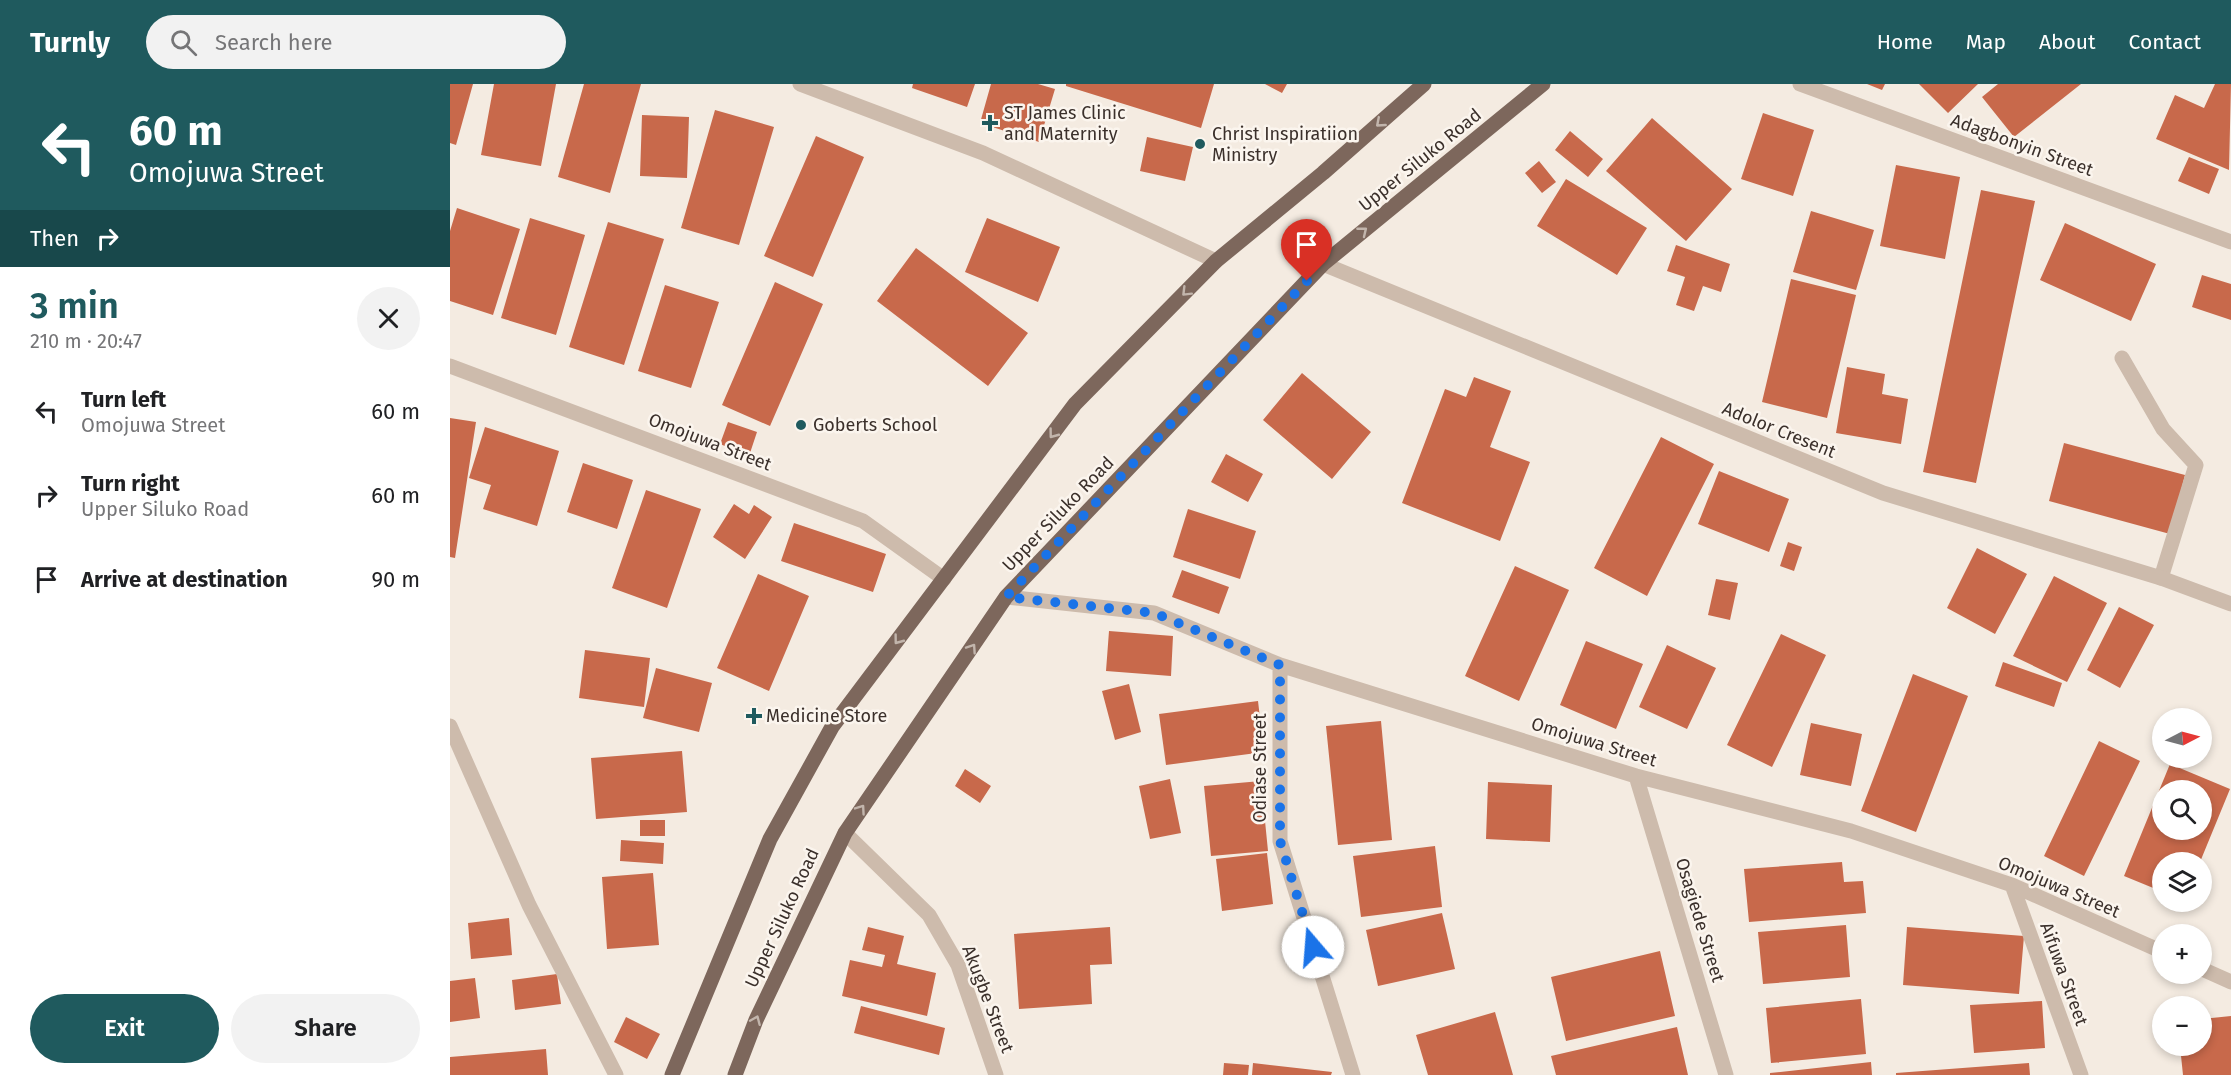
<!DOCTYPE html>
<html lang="en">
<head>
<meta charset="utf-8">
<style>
  :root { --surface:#fff; --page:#f2f2f2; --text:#202124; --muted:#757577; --accent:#1f5a5e }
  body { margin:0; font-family:"Fira Sans",sans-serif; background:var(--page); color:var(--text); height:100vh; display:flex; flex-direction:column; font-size:22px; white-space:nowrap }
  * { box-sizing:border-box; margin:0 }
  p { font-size:20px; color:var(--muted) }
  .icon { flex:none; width:33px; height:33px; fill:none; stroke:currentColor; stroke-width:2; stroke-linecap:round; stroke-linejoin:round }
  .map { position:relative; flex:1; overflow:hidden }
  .sheet { display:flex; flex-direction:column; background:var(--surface); width:450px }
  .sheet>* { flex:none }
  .banner { background:#1f5a5e; color:#fff; overflow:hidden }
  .needle { width:39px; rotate:84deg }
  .controls { position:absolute; left:1702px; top:624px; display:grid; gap:12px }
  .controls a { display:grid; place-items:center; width:60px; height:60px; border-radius:50%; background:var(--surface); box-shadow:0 3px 9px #0003; font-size:30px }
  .pin { position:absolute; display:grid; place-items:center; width:51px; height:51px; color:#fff; margin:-62px -26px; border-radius:50% 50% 50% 0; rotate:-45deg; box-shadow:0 0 6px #0007 }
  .pin .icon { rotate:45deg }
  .me { position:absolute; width:66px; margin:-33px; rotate:342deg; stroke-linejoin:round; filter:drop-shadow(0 0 4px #0008) }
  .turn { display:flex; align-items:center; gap:21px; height:126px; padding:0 30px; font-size:27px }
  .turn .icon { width:78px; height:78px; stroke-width:2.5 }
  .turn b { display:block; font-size:42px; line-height:51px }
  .then { display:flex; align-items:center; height:57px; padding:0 30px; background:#0003; gap:12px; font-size:22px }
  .round { display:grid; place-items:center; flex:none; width:63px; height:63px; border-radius:32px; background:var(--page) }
  .overview { display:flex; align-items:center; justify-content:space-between; height:102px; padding:0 30px }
  h1 { font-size:36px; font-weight:600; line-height:45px; color:var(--accent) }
  .cta { display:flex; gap:12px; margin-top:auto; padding:12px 30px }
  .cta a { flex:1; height:69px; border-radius:36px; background:var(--accent); color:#fff; font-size:24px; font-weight:600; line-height:69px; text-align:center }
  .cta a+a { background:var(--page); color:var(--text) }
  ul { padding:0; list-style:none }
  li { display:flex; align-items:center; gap:18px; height:84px; padding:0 30px }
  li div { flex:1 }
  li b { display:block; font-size:22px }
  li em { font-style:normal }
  header { display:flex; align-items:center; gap:36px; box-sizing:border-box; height:84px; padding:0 30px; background:var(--accent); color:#fff }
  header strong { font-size:28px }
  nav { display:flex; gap:33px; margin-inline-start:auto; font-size:21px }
  .search { width:420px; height:54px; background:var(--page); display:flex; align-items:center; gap:15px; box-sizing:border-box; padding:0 21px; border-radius:33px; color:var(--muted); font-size:22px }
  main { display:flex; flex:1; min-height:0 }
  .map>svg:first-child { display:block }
</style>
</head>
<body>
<header>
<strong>Turnly</strong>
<div class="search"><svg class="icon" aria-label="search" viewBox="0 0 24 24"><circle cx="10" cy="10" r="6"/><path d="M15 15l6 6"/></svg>Search here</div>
<nav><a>Home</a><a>Map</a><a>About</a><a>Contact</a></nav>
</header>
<main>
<section class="sheet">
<div class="banner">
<div class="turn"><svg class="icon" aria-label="left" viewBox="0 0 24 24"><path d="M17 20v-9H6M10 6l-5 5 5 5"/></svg><div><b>60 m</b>Omojuwa Street</div></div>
<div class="then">Then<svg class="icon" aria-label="right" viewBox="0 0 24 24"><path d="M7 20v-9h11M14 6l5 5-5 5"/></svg></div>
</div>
<div class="overview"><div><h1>3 min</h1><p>210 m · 20:47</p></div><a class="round"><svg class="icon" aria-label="close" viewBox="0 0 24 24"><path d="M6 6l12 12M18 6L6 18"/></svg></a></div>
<ul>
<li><svg class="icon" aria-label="left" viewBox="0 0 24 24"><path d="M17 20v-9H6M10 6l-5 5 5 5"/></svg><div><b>Turn left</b><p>Omojuwa Street</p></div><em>60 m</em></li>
<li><svg class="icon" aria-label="right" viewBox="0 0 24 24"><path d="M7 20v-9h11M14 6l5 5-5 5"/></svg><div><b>Turn right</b><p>Upper Siluko Road</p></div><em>60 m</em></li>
<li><svg class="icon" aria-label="arrive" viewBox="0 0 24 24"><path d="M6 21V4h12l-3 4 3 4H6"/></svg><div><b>Arrive at destination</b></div><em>90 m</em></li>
</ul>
<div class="cta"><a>Exit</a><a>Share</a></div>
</section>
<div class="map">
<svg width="1781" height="991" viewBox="0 0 1781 991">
  <rect width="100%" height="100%" fill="#f4ebe1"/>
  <!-- building -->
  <path fill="#c8694b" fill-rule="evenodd" d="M0 0H23L6 61 0 59Z
    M44 0H106L91 82 31 71Z
    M134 0H191L160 109 108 93Z
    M463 0H525L517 23 462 4Z
    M541 0H588L605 5 589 58 530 39Z
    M616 0H764L751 44 616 2Z
    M815 0H837L832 9Z
    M1417 0H1435L1432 6Z
    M1469 0H1528L1498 29Z
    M1548 0H1631L1564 53 1532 13Z
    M1765 0H1781L1779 86 1706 55 1725 11 1754 24Z
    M265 26 324 43 289 161 231 144Z
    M1313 29 1364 46 1343 112 1291 95Z
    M192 31 239 33 237 94 190 92Z
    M1202 34 1282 105 1236 157 1156 87Z
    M1120 47 1153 75 1138 93 1105 66Z
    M366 52 414 73 363 193 314 172Z
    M697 53 743 63 735 97 690 87Z
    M1739 73 1769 85 1759 110 1728 97Z
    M1089 77 1106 98 1092 109 1075 89Z
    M1446 81 1510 93 1495 175 1430 162Z
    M1116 95 1197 144 1167 191 1087 142Z
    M1531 106 1585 117 1526 399 1473 388Z
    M7 124 70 145 43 231 0 217V147Z
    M1361 127 1424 146 1406 206 1343 188Z
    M80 134 135 151 106 251 51 234Z
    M537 134 610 163 588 218 515 188Z
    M158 138 214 155 174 281 119 263Z
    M1615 139 1706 180 1681 237 1590 196Z
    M1226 161 1280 180 1271 208 1253 202 1244 227 1226 221 1235 193 1217 187Z
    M466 164 578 249 538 302 427 217Z
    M1752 191 1781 200V236L1742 223Z
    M1341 195 1406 211 1377 334 1312 318Z
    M325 198 373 220 320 342 272 321Z
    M215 201 269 218 241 304 188 287Z
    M1397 283 1435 290 1432 310 1458 315 1451 360 1386 349Z
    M852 289 921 348 882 395 813 336Z
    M1024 293 1061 307 1040 363 1080 378 1050 457 952 419 995 305 1016 313Z
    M0 334 26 338 5 474 0 473Z
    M278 338 307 348 299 372 270 360Z
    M35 343 109 367 87 442 33 425 41 401 19 394Z
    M1211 353 1264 380 1197 512 1144 484Z
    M1614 359 1735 391 1720 450 1599 417Z
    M776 370 813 390 798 418 761 398Z
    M133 379 183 396 167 445 117 428Z
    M1269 387 1339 415 1319 468 1248 440Z
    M196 406 251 425 217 524 162 504Z
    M284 420 299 430 304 421 322 433 295 475 263 453Z
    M738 425 806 447 790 495 723 473Z
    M344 439 436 470 423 508 331 477Z
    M1338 458 1352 463 1344 487 1330 482Z
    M1527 464 1577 490 1545 550 1497 524Z
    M1065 482 1119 506 1069 617 1015 592Z
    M732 486 779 503 769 530 722 513Z
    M308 490 359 512 319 607 267 584Z
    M1604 492 1657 519 1617 598 1563 572Z
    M1266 495 1288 499 1280 536 1258 531Z
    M1669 523 1704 541 1670 604 1637 586Z
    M659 547 723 552 721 592 656 587Z
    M1331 550 1376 571 1322 683 1277 661Z
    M1136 557 1193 580 1166 645 1110 621Z
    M1217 561 1266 584 1237 645 1189 623Z
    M135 566 200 574 194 623 129 614Z
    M1553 578 1612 599 1604 623 1545 602Z
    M206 584 262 599 249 648 193 634Z
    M1463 590 1518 612 1466 748 1411 727Z
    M679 600 691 648 665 656 652 607Z
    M808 617 814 668 716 681 709 630Z
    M931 637 942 756 888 761 876 642Z
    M1361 639 1412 650 1401 702 1350 691Z
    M1649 657 1690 677 1634 792 1594 772Z
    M232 667 237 728 146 735 141 674Z
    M1720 680 1780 705 1750 778H1713V808L1674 792ZM1713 706H1752V746H1713Z
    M515 685 541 702 530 719 505 702Z
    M720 695 731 749 700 755 689 702Z
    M811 697 818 767 761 772 754 702Z
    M1038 698 1102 701 1100 758 1036 755Z
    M190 736H215V752H190Z
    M171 756 214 759 213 780 170 777Z
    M985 762 992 823 911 833 903 772Z
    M817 769 823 820 772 827 766 775Z
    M1392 778 1394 798 1413 797 1416 829 1299 838 1294 785Z
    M203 789 209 861 157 865 152 793Z
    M992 829 1005 885 928 902 916 846Z
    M59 834 62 871 21 875 18 839Z
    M1396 841 1400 893 1313 900 1308 848Z
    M418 843 454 852 447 880 486 889 477 932 392 912 400 876 432 883 435 871 412 866Z
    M660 843 662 880 640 881 642 920 569 925 564 850Z
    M1457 843 1574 852 1569 910 1453 901Z
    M1210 867 1225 932 1116 957 1101 893Z
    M107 890 111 920 65 926 62 896Z
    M25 894 30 934 0 938V897Z
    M1411 915 1416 970 1321 979 1316 924Z
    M1592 917 1595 964 1524 969 1520 921Z
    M411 922 495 944 489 971 404 949Z
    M1045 928 1063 991H978L966 951Z
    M1781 932V991H1733L1730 962H1752V935Z
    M176 933 210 950 197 975 164 958Z
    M1227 943 1238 991H1106L1101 972Z
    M96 965 98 991H0V973Z
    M1421 978 1422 991H1320V989Z
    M774 979 799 981 798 991H773Z
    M803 979 882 988 881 991H802Z
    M1579 979 1580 991H1446V989Z"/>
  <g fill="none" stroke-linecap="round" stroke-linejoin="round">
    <!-- service -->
    <path stroke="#cdbbac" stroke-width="15" d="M1672 274 1713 345 1746 381 1711 494"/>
    <!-- minor -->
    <path stroke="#cdbbac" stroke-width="15" d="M350 0 533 69 766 177
      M1350 0 1781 158
      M873 180 1433 409 1711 494 1781 520
      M0 282 413 437 494 495
      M556 513 704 529 830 581 1186 692 1401 747 1562 801 1713 868
      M830 581V757L903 991
      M0 642 79 821 166 991
      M1186 692 1276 991
      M395 749 479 831 508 881 546 991
      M1562 801 1631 991
      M1752 885 1781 898"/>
    <!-- primary -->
    <path stroke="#7d675c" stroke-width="15" d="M222 991 320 755 382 643 625 320 766 177 873 89 974 0
      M285 991 306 936 395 749 556 513 873 180 1093 0"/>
  </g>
  <!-- one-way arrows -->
  <defs><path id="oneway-chevron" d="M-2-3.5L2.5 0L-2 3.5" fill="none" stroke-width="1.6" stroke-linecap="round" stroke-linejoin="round" transform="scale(1.5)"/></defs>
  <g stroke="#c2b5ac">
    <use href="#oneway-chevron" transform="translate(930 39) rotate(139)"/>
    <use href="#oneway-chevron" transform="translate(913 147) rotate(-39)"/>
    <use href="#oneway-chevron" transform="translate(736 208) rotate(135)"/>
    <use href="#oneway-chevron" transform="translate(603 350) rotate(127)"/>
    <use href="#oneway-chevron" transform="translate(448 556) rotate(127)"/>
    <use href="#oneway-chevron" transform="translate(522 564) rotate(-56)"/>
    <use href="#oneway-chevron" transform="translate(411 725) rotate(-55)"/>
    <use href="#oneway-chevron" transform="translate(306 936) rotate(-67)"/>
  </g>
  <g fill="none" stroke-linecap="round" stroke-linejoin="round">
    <!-- route -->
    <path stroke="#1a73e8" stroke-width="10" stroke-dasharray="0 18" d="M857 197 556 513 704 529 830 581V757L863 863"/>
  </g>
  <!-- markers -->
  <g fill="#1f5a5e" stroke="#fbf5ee" stroke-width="2">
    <path d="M537 30h6v6h6v6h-6v6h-6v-6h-6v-6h6z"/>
    <circle cx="750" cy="60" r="6"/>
    <circle cx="351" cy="341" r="6"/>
    <path d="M301 623h6v6h6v6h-6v6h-6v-6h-6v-6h6z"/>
  </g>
  <g text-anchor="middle" stroke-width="5" stroke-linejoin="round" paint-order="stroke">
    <!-- poi labels -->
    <g font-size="18" fill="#3b302b" stroke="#fbf5ee" text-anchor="start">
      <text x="554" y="35">ST James Clinic<tspan x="554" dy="21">and Maternity</tspan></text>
      <text x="762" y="56">Christ Inspiratiion<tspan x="762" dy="21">Ministry</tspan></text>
      <text x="363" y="347">Goberts School</text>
      <text x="316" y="638">Medicine Store</text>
    </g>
    <!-- street labels -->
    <g font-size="18" fill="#3b302b" stroke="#fbf5ee">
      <text transform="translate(1572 61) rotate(20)" y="6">Adagbonyin Street</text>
      <text transform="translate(970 76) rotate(-39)" y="6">Upper Siluko Road</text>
      <text transform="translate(1329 346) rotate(22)" y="6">Adolor Cresent</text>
      <text transform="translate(260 358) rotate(21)" y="6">Omojuwa Street</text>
      <text transform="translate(608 430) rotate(-46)" y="6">Upper Siluko Road</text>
      <text transform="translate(1144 658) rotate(17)" y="6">Omojuwa Street</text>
      <text transform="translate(810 684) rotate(-90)" y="6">Odiase Street</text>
      <text transform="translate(1609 803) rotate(23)" y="6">Omojuwa Street</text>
      <text transform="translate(332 834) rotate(-65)" y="6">Upper Siluko Road</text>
      <text transform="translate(1250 836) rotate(73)" y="6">Osagiede Street</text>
      <text transform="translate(1614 890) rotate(70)" y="6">Aifuwa Street</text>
      <text transform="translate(538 915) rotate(69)" y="6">Akugbe Street</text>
    </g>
  </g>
</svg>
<div class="controls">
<a><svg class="needle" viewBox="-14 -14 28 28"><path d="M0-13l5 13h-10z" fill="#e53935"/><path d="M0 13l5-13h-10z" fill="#757577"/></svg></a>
<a><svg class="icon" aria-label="search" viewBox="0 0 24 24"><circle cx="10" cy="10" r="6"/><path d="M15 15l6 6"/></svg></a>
<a><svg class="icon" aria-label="layers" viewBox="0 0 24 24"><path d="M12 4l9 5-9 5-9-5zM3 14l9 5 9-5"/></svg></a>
<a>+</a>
<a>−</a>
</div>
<div class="pin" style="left:857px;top:197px;background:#d93025"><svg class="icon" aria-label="arrive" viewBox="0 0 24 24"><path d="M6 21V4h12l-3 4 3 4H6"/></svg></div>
<svg class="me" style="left:863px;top:863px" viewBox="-20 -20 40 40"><circle r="19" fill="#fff"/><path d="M0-13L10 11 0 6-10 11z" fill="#1a73e8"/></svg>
</div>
</main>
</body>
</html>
